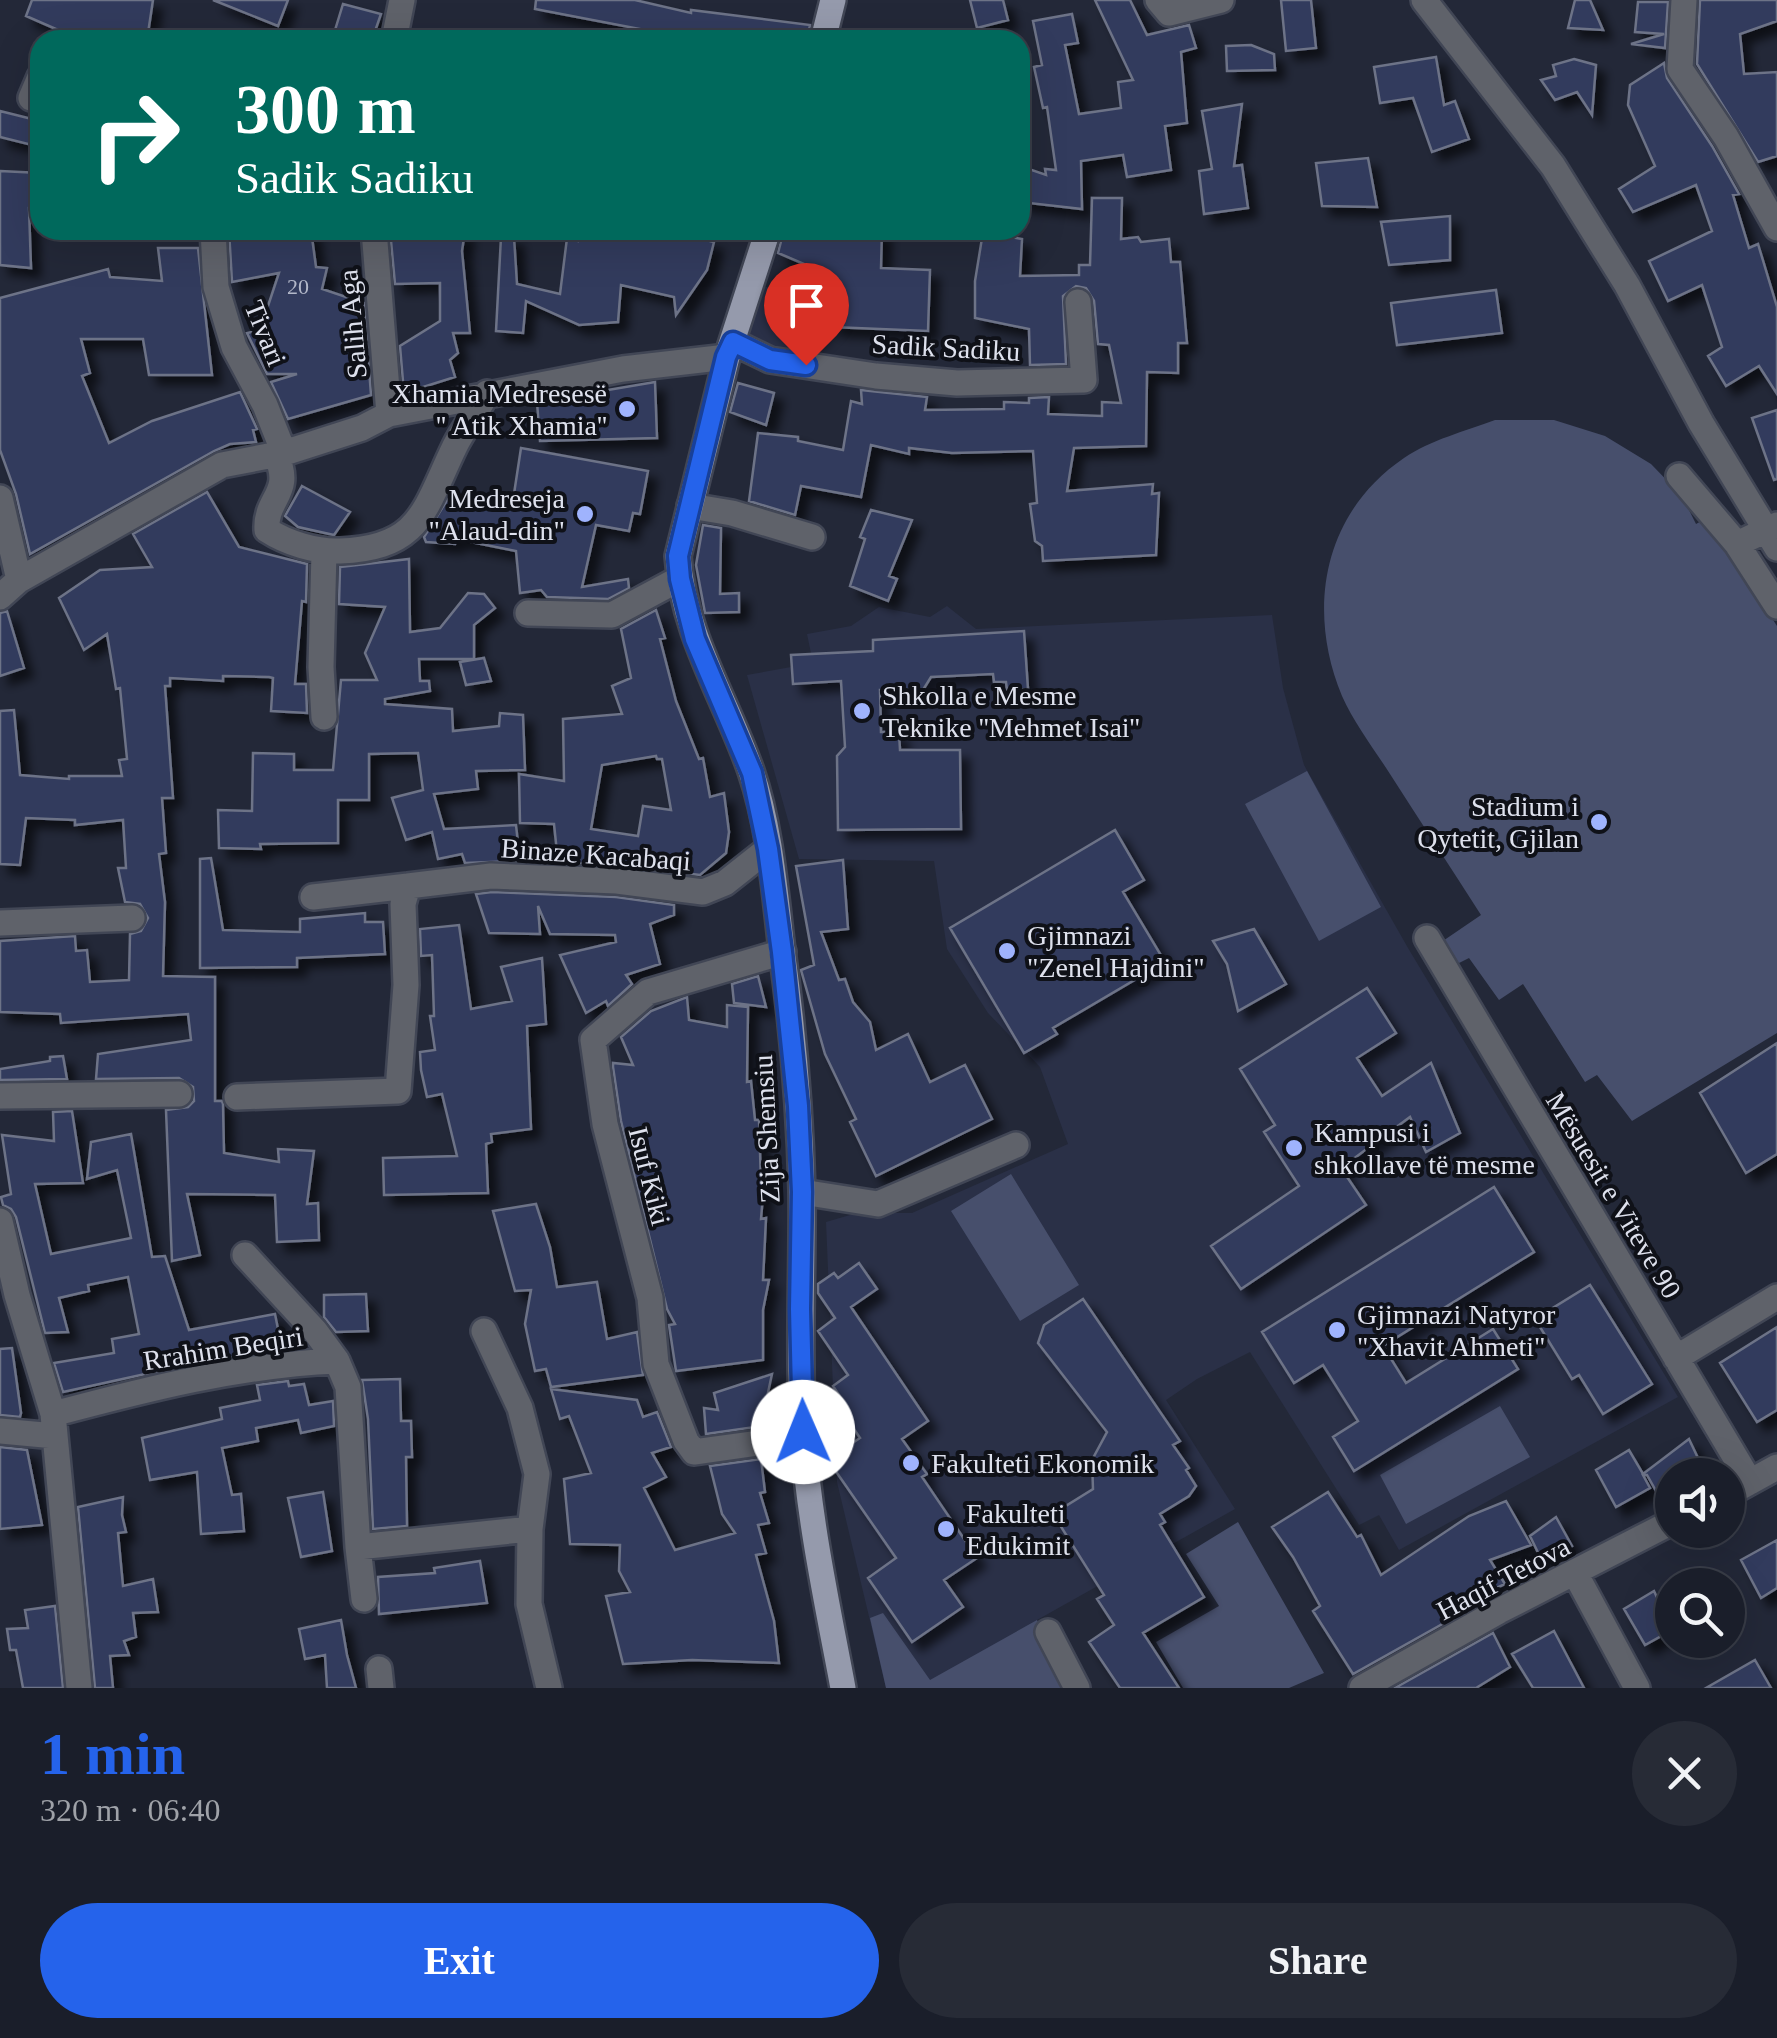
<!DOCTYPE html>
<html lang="en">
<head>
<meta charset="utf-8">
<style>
  :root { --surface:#1a1e2a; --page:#272b36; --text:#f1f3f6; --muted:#9fa2a8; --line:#383c47; --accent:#2563eb }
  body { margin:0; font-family:"Times New Roman",serif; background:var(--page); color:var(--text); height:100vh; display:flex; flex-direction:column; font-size:38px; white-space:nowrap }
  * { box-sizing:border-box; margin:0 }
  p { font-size:32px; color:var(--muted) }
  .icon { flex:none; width:55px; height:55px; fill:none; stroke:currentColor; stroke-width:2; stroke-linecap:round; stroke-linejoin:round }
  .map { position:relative; height:1688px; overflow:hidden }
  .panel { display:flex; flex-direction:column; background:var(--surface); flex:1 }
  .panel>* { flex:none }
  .hud { position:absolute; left:30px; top:30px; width:1000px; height:210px; border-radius:30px; box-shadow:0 10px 40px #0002,0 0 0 2px var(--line); background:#00695c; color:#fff; overflow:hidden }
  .buttons { position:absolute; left:1655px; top:1458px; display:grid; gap:20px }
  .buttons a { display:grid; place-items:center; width:90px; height:90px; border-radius:50%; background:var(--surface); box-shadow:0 10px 40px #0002,0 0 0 2px var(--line); font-size:50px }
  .pin { position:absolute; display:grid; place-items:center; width:85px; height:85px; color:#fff; margin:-102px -42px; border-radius:50% 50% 50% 0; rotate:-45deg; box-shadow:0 0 10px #0007 }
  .pin .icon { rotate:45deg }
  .me { position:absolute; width:110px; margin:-55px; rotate:359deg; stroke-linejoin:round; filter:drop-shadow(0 0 8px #0008) }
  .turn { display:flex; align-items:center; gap:35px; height:210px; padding:0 40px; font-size:45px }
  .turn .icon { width:130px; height:130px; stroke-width:2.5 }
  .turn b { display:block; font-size:70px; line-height:85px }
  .round { display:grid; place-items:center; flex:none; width:105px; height:105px; border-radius:52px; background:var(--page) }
  .overview { display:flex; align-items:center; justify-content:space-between; height:170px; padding:0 40px }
  h1 { font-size:60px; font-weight:800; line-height:75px; color:var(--accent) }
  .primary-button { display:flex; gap:20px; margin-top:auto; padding:20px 40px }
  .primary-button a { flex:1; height:115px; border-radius:60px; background:var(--accent); color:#fff; font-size:40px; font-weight:800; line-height:115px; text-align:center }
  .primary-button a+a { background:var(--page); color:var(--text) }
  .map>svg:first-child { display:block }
</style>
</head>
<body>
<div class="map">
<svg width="1777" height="1688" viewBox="0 0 1777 1688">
  <defs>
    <filter id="shadow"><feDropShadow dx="9" dy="9" stdDeviation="5" flood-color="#0009"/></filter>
  </defs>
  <rect width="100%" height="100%" fill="#232838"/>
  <!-- built -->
  <path fill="#2a3047" d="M760 285 823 304 812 359 745 337Z
    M947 606 976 629 1272 615 1283 688 1304 765 1408 948 1678 1397 1399 1550 1379 1515 1359 1525 1250 1352 1197 1379 1166 1400 1235 1509 1037 1620 1073 1688H886L837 1482 826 1222 857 1213H912L1068 1144 1040 1067 988 1013 947 949 934 861 799 859 747 675 813 663 807 634 851 626 879 607 930 617Z"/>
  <!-- green -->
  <path fill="#474f6c" d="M1495 420H1554L1605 436 1651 464 1682 496 1696 524 1707 518 1777 626V1033L1632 1121 1597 1075 1585 1082 1523 984 1499 1000 1469 958 1451 967 1437 945 1481 915C1451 868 1420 821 1390 774 1374 749 1354 723 1342 696 1306 609 1323 513 1404 458 1430 440 1466 431 1495 420Z
    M1307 771 1381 907 1319 941 1245 804Z
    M1011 1174 1079 1285 1020 1321 951 1211Z
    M1500 1406 1530 1457 1406 1524 1380 1475Z
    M1238 1522 1324 1673 1289 1688H1183L1156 1642 1219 1606 1186 1554Z
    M883 1613 930 1680 1037 1620 1073 1688H886L870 1618Z"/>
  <!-- building -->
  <path fill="#323b5d" stroke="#6d7387" stroke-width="2.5" fill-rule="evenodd" filter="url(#shadow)" d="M32 0H153L147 40H81L26 16Z
    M213 0H288L278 26Z
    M536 0H635L691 13V10L810 25 807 40H697L535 9Z
    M970 0H1003L1008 20 977 28Z
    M1095 0H1130L1147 35 1189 25 1196 48 1181 52 1187 123 1165 126 1171 170 1127 177 1123 155 1081 161 1082 209 1020 202V166L1046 175 1045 169 1056 170 1047 107 1043 108 1034 67 1042 65 1033 21 1072 14 1078 43 1065 45 1079 114 1121 108 1118 82 1133 80Z
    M1281 0H1311L1316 48 1286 51Z
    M1575 0H1590L1603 30 1568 28Z
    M1700 0H1777V21L1740 34 1744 74 1777 72V156L1758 162 1697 64Z
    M1638 2H1668L1665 48 1631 44 1664 34 1635 32Z
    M343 4 381 14 372 40H332Z
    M1251 45 1274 54 1275 70 1227 71 1226 46Z
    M1436 57 1444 105 1455 101 1469 139 1432 152 1413 98 1380 103 1374 67Z
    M1574 59 1596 65 1592 115 1577 92 1555 100 1541 80 1556 76 1553 65Z
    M1664 63 1667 78 1712 146 1739 194 1733 195 1749 248 1758 244 1777 307V394L1759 366 1726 386 1708 356 1722 347 1702 285 1668 301 1649 261 1712 231 1696 185 1633 212 1619 189 1655 166 1628 105 1630 85Z
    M1242 104 1234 166 1242 165 1248 208 1204 214 1199 171 1212 169 1202 111Z
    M0 111 40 121V147L0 137Z
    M1368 158 1377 207 1322 206 1316 163Z
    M0 171 40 173V209L29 208 31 268 0 265Z
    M1092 198H1122L1121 239 1138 237 1141 242 1169 239 1171 262H1180L1187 343H1178V373L1147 372 1146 446 1074 448 1067 491 1153 484 1152 494 1159 493 1156 555 1043 561 1042 546 1035 541 1030 504 1037 503 1033 451 952 453 909 448V454L871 445 861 497 801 486 795 515 749 501 758 433 798 437V441L843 450 851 401 862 404 861 390 927 397 925 410 1004 409V402L1029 403V398L1049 397 1048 414 1102 416V402L1121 403 1109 345 1098 344 1094 301 1086 288 1076 286 1063 296 1066 364 1030 365 1029 329 975 318V281L983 232 1022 239 1020 276 1079 275V265H1090Z
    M1450 216V260L1389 265 1381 222Z
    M229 230H311L316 267 327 268 322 289 364 303 371 395 288 419 271 382 297 374H267L247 333 268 328 266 312 279 273 232 282Z
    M390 230 465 231 462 251 470 333H453L458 353 450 360 455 377 404 393 400 346 440 321V283L395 284Z
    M581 230H665L714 242 707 270 676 315 674 297 621 285 618 322 579 325 526 301 523 333 496 331 501 237H514L517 284 560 294 567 238 578 241Z
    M784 230H882L881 268 930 270 928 331 832 327 837 278 778 253Z
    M158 248H198L212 375H149L143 339H81L90 373 82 376 109 443 152 421 240 392 257 429 253 430 256 442 230 444 214 451 30 554 16 494 0 450V298L108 269 110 277 162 281Z
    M1496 290 1502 333 1397 345 1391 303Z
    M655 382 657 438 540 441 537 402Z
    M738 383 774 393 766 425 730 412Z
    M1777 410V479L1774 480 1752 418Z
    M521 448 648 471 640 514 633 513 629 531 596 525 582 587 628 579 629 588 608 599 547 597 541 590 520 593 516 551 456 539 455 544 426 542 424 537 449 497 512 507Z
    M302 486 350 512 334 535 298 527 285 516Z
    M207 492 239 547 307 564 306 602 302 601 295 684H306L307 713 271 711 273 678 269 677 223 676V681L170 678V686H165L173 798H162L166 853 159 854 165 902 163 976 215 977V1101H222L223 1104 224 1153 279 1162 278 1149 314 1151 307 1204 318 1203 319 1240 277 1242 275 1195 187 1194 200 1255 172 1261 166 1110 188 1107 194 1101 193 1087 179 1078 96 1079 98 1054 191 1040 188 1014 61 1023 60 1014 0 1012V941L75 936 76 951 87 950 90 982 129 980 130 934 141 931 148 918 140 904 125 902 118 868H126L123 820 75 825V820L26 818 20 865 0 864V711L14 710 20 775 69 779V776H122L119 760 127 759 120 688 116 689 107 634 84 650 59 598 100 570 152 567 133 534Z
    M871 510 912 520 889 576 897 579 888 601 850 586 865 539 860 537Z
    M703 525 721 528 720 594 739 593V612L705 613 696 565Z
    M409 559 410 632 440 628 468 593 484 594 495 608 474 625V659H419L420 681H429L430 691 385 699V704L452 709 453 731 499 726 500 713 523 715 525 770 476 771 478 789 434 794 444 829 516 825 520 861 465 863 462 854 438 859 432 832 406 840 392 798 423 790 418 753 369 754V800H338V843L260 844 261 849 219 848 218 810 252 811 253 753 294 754V770H333L341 680H377L365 653 385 607 339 604 340 567Z
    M656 610 665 638 660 639 676 701 699 759 703 758 710 797 724 793 729 832 726 853 700 875 619 865 558 862 554 824 520 823 519 774 564 781 563 719 622 714 612 686 631 678 621 629ZM656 756 657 759H662L671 810 643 806 638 836 591 829 602 765Z
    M7 611 24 668 0 676V613Z
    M1024 631 1028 689 1007 690 1006 682H994L993 674 931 677 923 690H880L881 732H899L900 750H960L961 829 838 830 837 756 845 747 841 681 793 684 791 655 873 651V640Z
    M484 658 491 681 466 685 460 662Z
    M1115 830 1144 880 1123 892 1165 962 1053 1028 1057 1034 1024 1053 950 928Z
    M211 858 223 930 300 932V919L365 913V922H383L385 954 297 958V967L200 968V859Z
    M843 860 848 929 821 932 839 980 845 979 853 1002 870 1022 876 1050 908 1034 930 1082 965 1065 992 1119 876 1176 850 1122 856 1119 825 1054 801 970 814 965 796 866Z
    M492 892 616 897 674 905V915L650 924 660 964 626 975 632 984 608 1006 606 1001 586 1013 560 955 616 942 615 935 550 934 538 906 540 934 489 933 476 894Z
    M459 925 471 1009 512 1001 501 967 542 958 546 1024 527 1026 531 1129 491 1134 492 1142 486 1144 488 1193 384 1195 383 1158 457 1156 442 1094 427 1097 421 1070 420 1052 435 1050 430 1016H434L432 955 421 956 420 929Z
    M1254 929 1286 984 1238 1011 1227 964 1213 941Z
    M758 976 766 1007 734 1003 732 984Z
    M1367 988 1396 1033 1357 1058 1382 1096 1431 1063 1460 1133 1426 1152 1410 1117 1341 1168 1366 1205 1241 1289 1211 1246 1299 1186 1264 1132 1275 1125 1240 1069Z
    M687 997 689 1020 727 1027V1005L748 1007 747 1082 751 1081 755 1120H759L761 1183H764L761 1219 766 1218 763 1280H769L763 1310V1360L676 1371 669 1325 675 1324 667 1309 621 1121 613 1067V1063L633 1065 621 1037 651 1011Z
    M1777 1043V1154L1746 1173 1700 1093Z
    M63 1056 67 1079 0 1080V1069L50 1061V1057Z
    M72 1111 83 1183 35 1184 51 1254 131 1238 117 1170 87 1179 91 1142 131 1134 152 1257 165 1256 189 1330 275 1314 282 1349 191 1364 63 1392 54 1363 114 1353 112 1339 139 1334 128 1277 88 1285 89 1291 59 1298 68 1332 45 1333 16 1217 11 1209 3 1205 1 1197 11 1194 2 1135 54 1141 53 1112Z
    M1494 1187 1534 1252 1383 1346 1406 1383 1493 1329 1518 1369 1354 1471 1333 1437 1358 1421 1323 1365 1294 1383 1262 1332Z
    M536 1204 550 1247 557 1287 597 1282 607 1339 637 1332 643 1375 551 1387 546 1369 535 1371 525 1324 531 1290 515 1291 493 1211Z
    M859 1263 877 1289 851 1307 928 1421 902 1439 927 1474 922 1477 977 1558 944 1580 963 1607 912 1642 868 1578 896 1558 828 1460 860 1438 844 1414 849 1410 833 1386 848 1375 818 1331 835 1318 818 1293V1284L834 1273 838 1278Z
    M1590 1285 1652 1384 1603 1414 1579 1375 1572 1379 1535 1319Z
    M366 1294 368 1331 336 1332 324 1317V1295Z
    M1083 1299 1180 1441 1173 1445 1189 1468 1186 1470 1196 1486 1189 1496 1160 1514 1165 1522 1160 1525 1204 1597 1143 1633 1179 1688H1120L1089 1642 1114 1625 1097 1599 1104 1595 1053 1514 1093 1489 1092 1460 1107 1432 1038 1343 1044 1325Z
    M1777 1327V1410L1757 1422 1720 1363Z
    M12 1348 21 1413 20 1417 0 1415V1349Z
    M772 1374 766 1402 769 1425 706 1434 704 1408 718 1410 714 1393Z
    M400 1379 401 1421H411L412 1457H406L407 1526 373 1529 368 1419 362 1380Z
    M288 1381 289 1386 304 1384 309 1405 333 1401 334 1426 301 1433 298 1420 256 1428 258 1441 222 1448 232 1495 241 1494 244 1531 201 1534 197 1472 150 1480 142 1438 222 1419 220 1408 260 1400 257 1385Z
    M551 1389 637 1400 643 1417 657 1412 671 1447 652 1453 666 1477 644 1488 675 1550 735 1533 722 1514 710 1466 761 1459 765 1492 760 1493 769 1523 758 1525 766 1553 756 1555 774 1621 779 1663 692 1660 623 1664 606 1596 630 1592 619 1571 620 1545 570 1544 564 1479 591 1473 569 1416 560 1419Z
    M1689 1439 1706 1475H1672V1506L1665 1507 1647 1475H1643L1650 1488 1616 1507 1596 1470 1629 1450 1643 1474Z
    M0 1447 27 1450 42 1525 0 1529Z
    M323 1492 332 1551 301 1557 288 1498Z
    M1328 1492 1357 1537 1361 1535 1381 1575 1469 1516 1506 1501 1531 1545 1490 1560 1505 1584 1475 1598 1478 1604 1353 1674 1313 1611 1320 1606 1293 1557 1272 1527Z
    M123 1497 122 1515 126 1532 118 1533 123 1586 153 1579 158 1612 133 1613 136 1637 124 1641 129 1655 110 1656 113 1688H95L78 1507Z
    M1556 1517 1572 1546 1543 1563 1530 1536Z
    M1777 1540V1588L1761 1598 1741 1560Z
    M480 1561 487 1603 379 1614 378 1577 435 1573 434 1568Z
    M1654 1591 1672 1630 1645 1645 1624 1609Z
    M55 1606 63 1688H23L16 1650H10L7 1629 28 1628 25 1610Z
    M341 1620 347 1655 356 1688H327L325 1655 305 1659 299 1629Z
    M1554 1631 1584 1688H1533L1512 1654Z
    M1493 1633 1510 1667 1476 1688H1395Z
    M1755 1660 1771 1688H1706Z"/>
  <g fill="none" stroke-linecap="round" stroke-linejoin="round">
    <defs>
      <path id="minor" d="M1158 0 1169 13 1221 0
        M1424 0 1553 166 1627 285 1701 423 1777 548
        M1684 0 1680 69 1726 137 1777 228
        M394 40 402 0
        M31 98 40 77
        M213 230 216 287 234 347 265 405 284 453
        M374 230 389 414
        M733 342 770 360 876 376 957 383 1084 380 1078 302
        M276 455C294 494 265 497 267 530 287 543 316 552 340 551 421 548 424 510 455 446 464 428 477 412 487 393
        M1679 476 1737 544 1777 525
        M0 498 19 580
        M690 506 732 513 812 537
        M1737 544 1777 606
        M0 597 19 580 222 465 284 453 362 428 389 414 623 369 727 357
        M528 613 612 615 679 579
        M324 717 321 667 324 552
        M313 897 408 886
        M0 923 132 918
        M1427 938 1750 1482
        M0 1096 179 1094
        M237 1097 398 1091 406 985 403 904 408 886 491 876 617 881 703 892 725 883 768 849
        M802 1192 878 1204 1016 1145
        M0 1221 17 1295 53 1414 79 1688
        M245 1255 315 1331 337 1361
        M1676 1358 1777 1297
        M53 1414C147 1389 240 1365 337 1361L348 1387 358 1547 530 1529 537 1474 520 1408 484 1331
        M0 1431 55 1436
        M773 1441 694 1452 686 1441 656 1364 650 1298 605 1124 593 1040 648 992 783 952
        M1728 1494 1777 1467
        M530 1529 529 1604 549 1688
        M358 1547 364 1599
        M1575 1573 1637 1688
        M1048 1632 1077 1688
        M379 1669 381 1688
        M1362 1688 1499 1611 1672 1522"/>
      <path id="major" d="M823 40 833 0
        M768 230 727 357 678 556C683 634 726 699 751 771 770 826 775 891 782 950 793 1029 800 1111 802 1191 803 1272 798 1353 803 1434 809 1520 827 1603 843 1688"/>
    </defs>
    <!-- minor casing -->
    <use href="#minor" stroke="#414655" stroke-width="30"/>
    <!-- major casing -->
    <use href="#major" stroke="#414655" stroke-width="30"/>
    <!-- minor -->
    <use href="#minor" stroke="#5f626a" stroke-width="25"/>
    <!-- major -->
    <use href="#major" stroke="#959aac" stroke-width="25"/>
  </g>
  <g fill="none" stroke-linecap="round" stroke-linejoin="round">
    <defs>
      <path id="route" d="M803 1432 800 1309 802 1192 798 1106 782 952 768 849 752 773 695 639 680 579 678 556 726 357 733 342 770 360 806 365"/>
    </defs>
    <!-- route casing -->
    <use href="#route" stroke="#184099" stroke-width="25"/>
    <!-- route -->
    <use href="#route" stroke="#2563eb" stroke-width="18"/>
  </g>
  <!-- markers -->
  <g fill="#9fb3fd" stroke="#0f1118" stroke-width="4">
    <circle cx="627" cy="409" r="10"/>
    <circle cx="585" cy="514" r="10"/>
    <circle cx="862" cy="711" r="10"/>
    <circle cx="1599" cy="822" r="10"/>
    <circle cx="1007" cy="951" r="10"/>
    <circle cx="1294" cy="1148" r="10"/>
    <circle cx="1337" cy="1330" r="10"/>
    <circle cx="911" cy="1463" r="10"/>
    <circle cx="946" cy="1529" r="10"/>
  </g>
  <g text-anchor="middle" stroke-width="8" stroke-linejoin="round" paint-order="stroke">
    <!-- number labels -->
    <g font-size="22" fill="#b3b8c9">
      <text x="298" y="294">20</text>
    </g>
    <!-- street labels -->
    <g font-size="28" fill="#dee1ed" stroke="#0f1118">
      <text transform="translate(352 324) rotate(-95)" y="10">Salih Aga</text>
      <text transform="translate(266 333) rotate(68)" y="10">Tivari</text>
      <text transform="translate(946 347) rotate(3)" y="10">Sadik Sadiku</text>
      <text transform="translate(596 854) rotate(4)" y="10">Binaze Kacabaqi</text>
      <text transform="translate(766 1129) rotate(-93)" y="10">Zija Shemsiu</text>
      <text transform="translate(650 1176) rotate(76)" y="10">Isuf Kiki</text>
      <text transform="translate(1614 1195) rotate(59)" y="10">Mësuesit e Viteve 90</text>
      <text transform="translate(223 1348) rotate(-9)" y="10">Rrahim Beqiri</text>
      <text transform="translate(1503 1578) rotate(-28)" y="10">Haqif Tetova</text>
    </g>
    <!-- poi labels -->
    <g font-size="28" fill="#dee1ed" stroke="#0f1118" text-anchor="start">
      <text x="607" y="403" text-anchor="end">Xhamia Medresesë<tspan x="607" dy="32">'' Atik Xhamia''</tspan></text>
      <text x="565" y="508" text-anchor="end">Medreseja<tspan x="565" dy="32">"Alaud-din"</tspan></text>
      <text x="882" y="705">Shkolla e Mesme<tspan x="882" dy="32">Teknike ''Mehmet Isai''</tspan></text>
      <text x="1579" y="816" text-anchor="end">Stadium i<tspan x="1579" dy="32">Qytetit, Gjilan</tspan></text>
      <text x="1027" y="945">Gjimnazi<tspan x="1027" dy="32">"Zenel Hajdini"</tspan></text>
      <text x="1314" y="1142">Kampusi i<tspan x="1314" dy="32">shkollave të mesme</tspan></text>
      <text x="1357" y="1324">Gjimnazi Natyror<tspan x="1357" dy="32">"Xhavit Ahmeti"</tspan></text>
      <text x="931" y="1473">Fakulteti Ekonomik</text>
      <text x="966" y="1523">Fakulteti<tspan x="966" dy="32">Edukimit</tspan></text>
    </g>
  </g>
</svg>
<div class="buttons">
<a><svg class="icon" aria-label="sound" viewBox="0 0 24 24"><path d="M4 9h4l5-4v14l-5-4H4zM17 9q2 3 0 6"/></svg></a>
<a><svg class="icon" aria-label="search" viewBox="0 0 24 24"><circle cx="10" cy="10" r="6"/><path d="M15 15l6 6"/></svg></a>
</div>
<div class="pin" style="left:806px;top:365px;background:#d93025"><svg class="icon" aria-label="arrive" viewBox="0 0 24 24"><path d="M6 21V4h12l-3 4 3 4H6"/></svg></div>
<svg class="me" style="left:803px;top:1432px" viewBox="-20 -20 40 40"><circle r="19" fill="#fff"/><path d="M0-13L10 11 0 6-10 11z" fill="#2563eb"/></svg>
<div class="hud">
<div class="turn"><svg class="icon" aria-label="right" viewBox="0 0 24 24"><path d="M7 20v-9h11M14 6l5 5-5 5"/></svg><div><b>300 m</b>Sadik Sadiku</div></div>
</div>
</div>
<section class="panel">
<div class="overview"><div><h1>1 min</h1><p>320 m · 06:40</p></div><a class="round"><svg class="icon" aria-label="close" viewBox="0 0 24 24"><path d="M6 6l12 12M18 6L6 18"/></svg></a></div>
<div class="primary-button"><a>Exit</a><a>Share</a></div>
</section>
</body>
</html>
